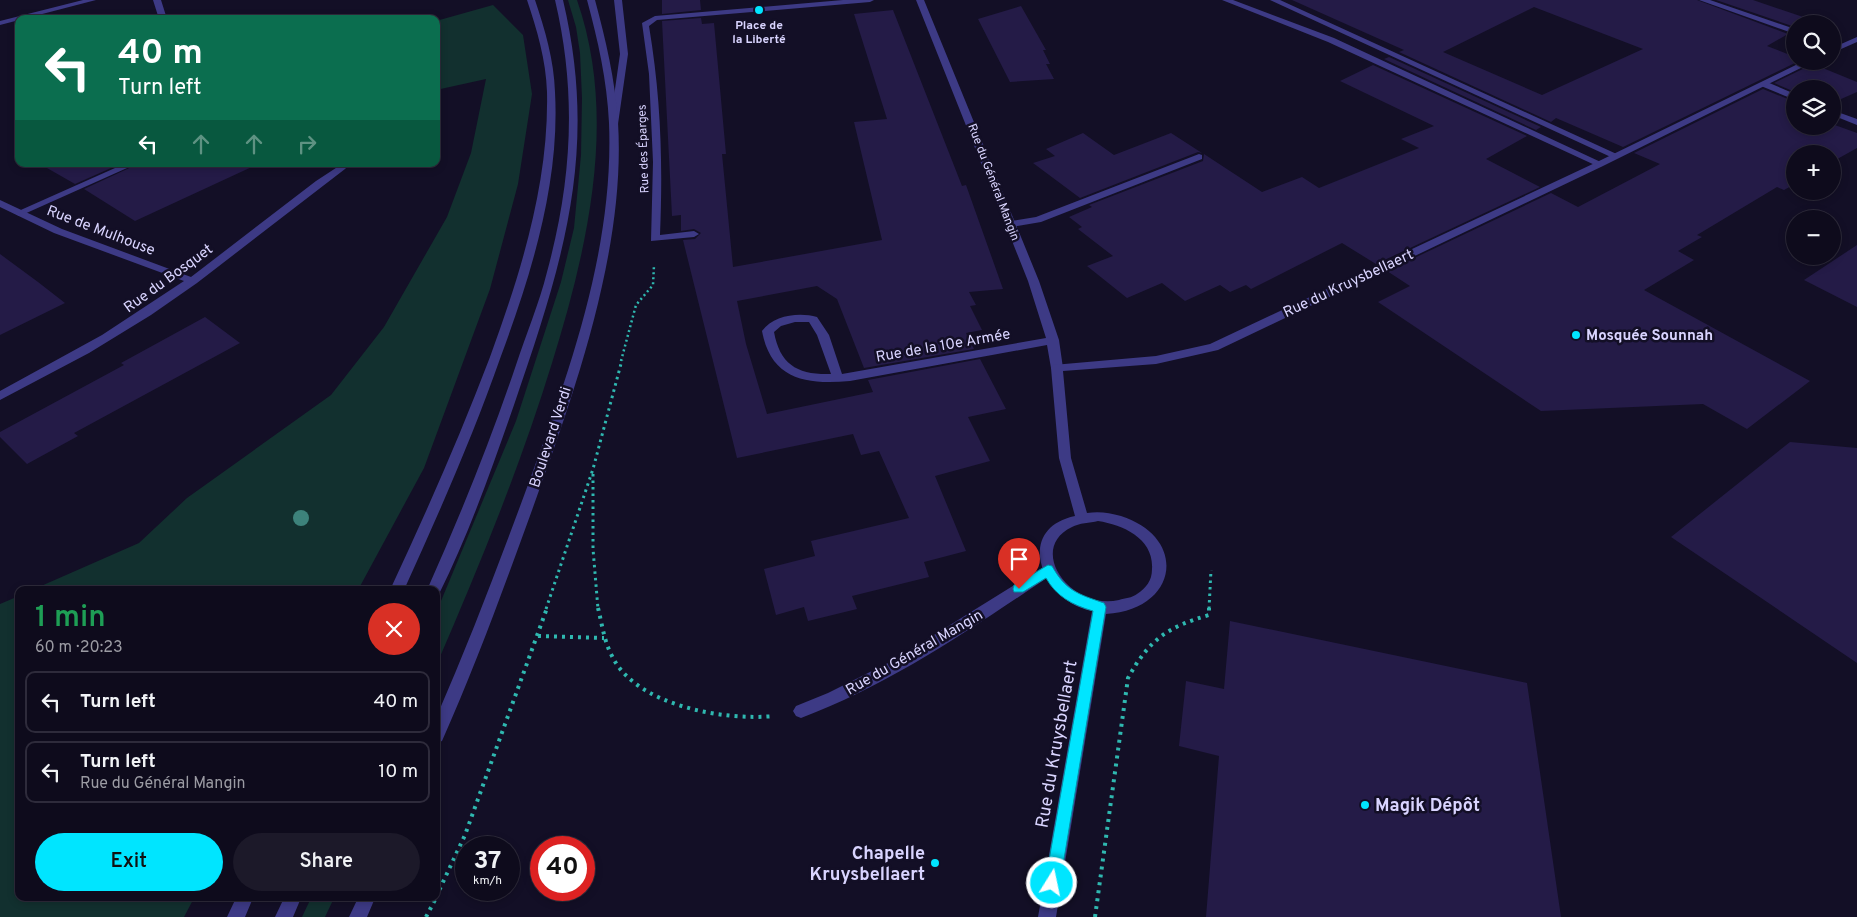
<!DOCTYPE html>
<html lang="en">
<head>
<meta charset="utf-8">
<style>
  :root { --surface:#0e0b1c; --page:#1c1929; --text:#f1f3f6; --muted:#9b9ba3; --line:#2e2b3b; --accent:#00e5ff }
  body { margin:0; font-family:Overpass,sans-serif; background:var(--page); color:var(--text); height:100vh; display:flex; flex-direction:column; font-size:19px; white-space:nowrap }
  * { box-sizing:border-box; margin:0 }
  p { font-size:16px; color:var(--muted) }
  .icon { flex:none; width:28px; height:28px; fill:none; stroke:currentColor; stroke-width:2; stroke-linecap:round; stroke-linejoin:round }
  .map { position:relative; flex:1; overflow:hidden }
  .drawer { position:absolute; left:15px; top:586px; width:425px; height:315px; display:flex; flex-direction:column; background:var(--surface); border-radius:10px; box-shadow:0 2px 8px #0003,0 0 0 1px var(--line) }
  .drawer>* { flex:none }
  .guide { position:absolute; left:15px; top:15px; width:425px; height:152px; border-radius:10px; box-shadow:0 2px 8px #0003,0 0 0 1px var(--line); background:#0b6e4f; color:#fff; overflow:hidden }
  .controls { position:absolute; left:1786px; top:15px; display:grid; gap:10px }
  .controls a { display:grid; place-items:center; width:55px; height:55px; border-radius:50%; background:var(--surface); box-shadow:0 2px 8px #0003,0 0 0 1px var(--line); font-size:25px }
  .speed { position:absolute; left:455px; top:836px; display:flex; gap:10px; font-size:25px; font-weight:700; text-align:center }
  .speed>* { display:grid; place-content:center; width:65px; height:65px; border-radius:50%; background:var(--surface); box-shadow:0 2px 8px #0003,0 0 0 1px var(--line); line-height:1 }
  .speed small { font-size:12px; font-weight:400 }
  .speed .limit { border:8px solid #d22; background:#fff; color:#111 }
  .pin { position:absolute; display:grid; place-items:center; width:42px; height:42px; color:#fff; margin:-51px -21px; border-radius:50% 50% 50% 0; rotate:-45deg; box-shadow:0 0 5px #0007 }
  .pin .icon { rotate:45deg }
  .me { position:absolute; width:55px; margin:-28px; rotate:10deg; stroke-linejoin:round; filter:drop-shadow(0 0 4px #0008) }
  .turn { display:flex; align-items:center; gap:18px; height:105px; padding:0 20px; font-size:22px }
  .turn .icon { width:65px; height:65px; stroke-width:2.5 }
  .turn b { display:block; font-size:35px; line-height:42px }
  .lanes { display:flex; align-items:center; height:48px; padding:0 20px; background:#0003; justify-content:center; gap:25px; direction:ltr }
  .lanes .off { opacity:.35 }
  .round { display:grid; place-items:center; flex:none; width:52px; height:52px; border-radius:26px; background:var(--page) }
  .headline { display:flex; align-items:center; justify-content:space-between; height:85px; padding:0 20px }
  h1 { font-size:30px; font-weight:600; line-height:38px; color:#1e9e55 }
  .cta { display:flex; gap:10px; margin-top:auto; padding:10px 20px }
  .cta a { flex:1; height:58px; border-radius:30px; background:var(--accent); color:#111; font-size:20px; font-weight:600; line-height:58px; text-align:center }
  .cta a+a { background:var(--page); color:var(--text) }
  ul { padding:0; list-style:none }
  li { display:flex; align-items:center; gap:15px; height:62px; margin:0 10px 8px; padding:0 10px; border:2px solid var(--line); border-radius:10px }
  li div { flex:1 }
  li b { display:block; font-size:19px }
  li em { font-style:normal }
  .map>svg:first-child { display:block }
</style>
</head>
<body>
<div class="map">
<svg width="1857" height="917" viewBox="0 0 1857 917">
  <rect width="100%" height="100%" fill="#130f26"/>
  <!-- green -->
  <path fill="#12302f" d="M568 0H577C618 118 588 247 552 363 520 467 479 567 436 666V613L516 421 561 282 574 228 581 155 582 98 580 53 576 27Z
    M493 5 523 35 532 94 518 184 490 289 424 468 358 590H32L139 543 187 498 331 395 384 327 447 217 471 153 486 79 436 90V21Z
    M19 596V898H194L184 917H0V604Z
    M311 898H334L325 917H302Z"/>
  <!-- building -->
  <path fill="#241b47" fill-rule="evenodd" d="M662 0H700L701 10 662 14Z
    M1292 0H1697L1788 34 1767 46 1795 57V61H1799L1623 147 1556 118 1551 122 1399 52 1404 50ZM1534 7 1643 49 1542 95 1443 52Z
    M1716 0H1753L1812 20 1805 24H1795V27Z
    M1021 6 1046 50H1043L1050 64H1046L1054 79 1010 82 978 19Z
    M893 10 962 186 966 185 1003 289 969 292 976 305 970 306 982 330 966 333 974 349 864 368 837 299 817 286 737 301 746 344 767 414 873 392 868 380 980 359 1006 409 968 417 990 461 935 476 966 551 924 562 929 577 852 596 857 609 808 621 804 607 776 615 764 569 815 556 811 541 909 518 879 451 861 455 853 434 737 458 683 240 695 239 701 233 694 229 681 231V215L672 216 662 21 701 18 702 24 714 23 726 154H722L733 267 882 240 854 122 887 119 854 14Z
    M1389 57 1541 127 1536 130 1384 59Z
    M1813 64 1857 82V92L1832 103V89H1795V92L1774 83Z
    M1373 65 1527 136 1486 159 1540 187 1376 264 1342 243 1251 289 1246 285 1230 292 1220 285 1185 301 1162 283 1127 298 1087 266 1113 256 1078 229 1082 227 1069 217 1092 207 1089 205 1203 161 1204 154 1262 192 1302 177 1319 188 1419 148 1401 139 1434 126 1340 81Z
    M1763 89 1795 102V126H1832V124L1857 133V148L1832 162V154H1795V184L1784 190 1777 187 1697 235 1702 237 1678 251 1694 260 1644 290 1810 381 1747 429 1703 404 1541 411 1378 302 1410 286 1387 271 1551 193 1578 207 1660 164 1634 153Z
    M1083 133 1114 155 1171 133 1202 153 1198 152 1080 198 1033 163 1055 156 1046 149Z
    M40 164H120L75 184Z
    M138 164H258L135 221 84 189Z
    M1857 245V307L1804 280Z
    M0 254 38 282 65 303 0 335Z
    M205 317 240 343 74 433 78 436 27 464 0 437V432L124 365 121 363Z
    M1790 442 1857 448V663L1671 537Z
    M1230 621 1527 683 1561 917H1206L1219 756 1179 746 1186 681 1224 689Z"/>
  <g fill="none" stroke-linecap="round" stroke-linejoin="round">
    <!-- path-far2 -->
    <path stroke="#2fb8b0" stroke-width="2.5" stroke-dasharray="2 3" stroke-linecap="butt" d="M621 361 636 305 653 285 654 265"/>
    <!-- path-far1 -->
    <path stroke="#2fb8b0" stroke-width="3" stroke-dasharray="2.5 4" stroke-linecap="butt" d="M593 474V549L598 609
      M546 609 593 469 622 360
      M1209 609 1211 570"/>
    <!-- path -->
    <path stroke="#2fb8b0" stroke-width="4" stroke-dasharray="3 5" stroke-linecap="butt" d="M598 608C602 624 604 641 612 656 636 706 725 721 774 716
      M538 636 604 638
      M436 897 465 835 547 608
      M426 917 436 898
      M1095 917 1128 678C1149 640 1167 627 1209 615V608"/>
    <!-- service -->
    <path fill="#3d3a85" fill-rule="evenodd" d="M153 0H161L167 19H159Z
      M555 0H563C599 152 563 262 514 405 492 468 469 534 439 594L436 595V590H427C460 516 490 442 516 365 526 334 539 304 547 272 572 180 577 93 555 0Z
      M614 0H622L628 54 618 124 614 127 610 124 620 54Z
      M843 0H874L870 2 657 20 649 26C661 98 663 162 660 235L694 231 699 234 694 237 651 241 653 162 649 74 642 23 655 16Z
      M1222 0H1233L1334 38 1605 164 1600 167 1597 166 1328 42Z
      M1761 82H1767L1795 94V100L1761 86Z
      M1832 110 1857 119V125L1832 115Z
      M1199 154 1202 155V159L1041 222 1011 227 1006 224 1011 221 1036 217Z
      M124 164H136L22 215 19 216 14 213Z
      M284 898H301L293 917H275Z"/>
    <!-- minor -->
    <path fill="#3d3a85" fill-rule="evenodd" d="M83 0H96L0 25V21Z
      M916 0H924L1039 281 1059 340 1063 368 1061 371H1053L1051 368 1047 345 850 381C807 385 771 380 762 331 774 315 799 312 817 317L829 335 842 374 1046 338 1028 281ZM795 322H809L817 335 831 374C798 375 780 365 774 332L781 326Z
      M1270 0H1280L1621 156 1613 158Z
      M1699 0H1710L1795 29V34Z
      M342 164 347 167 345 169 197 283 151 315 89 353 0 400V391L102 335 184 281 54 233 0 207V200L62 229 191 277 316 181Z
      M1048 564 1053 566 1055 570 1053 574C973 627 892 684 801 718L796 716 793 711 796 706 828 693 892 661Z"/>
    <!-- tertiary -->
    <path fill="#3d3a85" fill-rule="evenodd" d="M527 0H535C545 30 554 60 555 92 560 182 532 272 501 356 473 436 439 513 404 590H390C426 513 460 436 490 357 521 272 549 183 547 92 546 60 537 30 527 0Z
      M587 0H595C606 41 615 79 618 122 626 250 574 394 531 513 503 590 475 667 442 741L436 743V718C470 640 500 561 529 482 571 368 614 246 609 123 607 80 598 41 587 0Z
      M1857 37V42L1832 53V48Z
      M1804 61H1815L1603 166 1218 350 1156 364 1063 371 1071 458 1087 513C1100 511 1109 513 1121 516 1189 538 1178 610 1106 614L1056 917H1038L1092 611C1042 602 1013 529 1075 516L1059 458 1051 368 1053 365 1156 356 1210 344 1597 162ZM1098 521C1124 525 1154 539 1152 569 1152 581 1146 588 1137 594 1132 598 1125 598 1119 600 1071 611 1026 549 1072 527 1079 523 1090 523 1098 521Z
      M236 898H253L245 917H227Z
      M358 898H375L367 917H349Z"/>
  </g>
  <!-- trees -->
  <circle fill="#3d827b" cx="301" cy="518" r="8"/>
  <!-- route -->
  <path fill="#00e5ff" stroke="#0095a6" d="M1048 565 1052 566C1066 591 1078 594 1104 603L1106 607 1060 883 1058 888 1052 891 1047 888 1045 883 1093 611C1072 605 1056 596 1046 578L1023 592H1014L1013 589 1014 585Z"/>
  <!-- markers -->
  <g fill="#00e5ff" stroke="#130f26" stroke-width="2">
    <circle cx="759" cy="10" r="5"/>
    <circle cx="1576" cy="335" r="5"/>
    <circle cx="1365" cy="805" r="5"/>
    <circle cx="935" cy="863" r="5"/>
  </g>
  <g text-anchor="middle" stroke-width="5" stroke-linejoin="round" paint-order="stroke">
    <!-- far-poi labels -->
    <g font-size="12" font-weight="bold" fill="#d9d4ff" stroke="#130f26">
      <text x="759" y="29">Place de<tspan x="759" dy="14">la Liberté</tspan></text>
    </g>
    <!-- far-street labels -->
    <g font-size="12" fill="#d9d4ff" stroke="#130f26">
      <text transform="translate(643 149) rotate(-92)" y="4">Rue des Éparges</text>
      <text transform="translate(994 182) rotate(69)" y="4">Rue du Général Mangin</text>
    </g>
    <!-- street labels -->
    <g font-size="15" fill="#d9d4ff" stroke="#130f26">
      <text transform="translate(101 230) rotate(21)" y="5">Rue de Mulhouse</text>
      <text transform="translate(168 278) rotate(-36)" y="5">Rue du Bosquet</text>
      <text transform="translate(1348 283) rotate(-25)" y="5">Rue du Kruysbellaert</text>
      <text transform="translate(943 345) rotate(-10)" y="5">Rue de la 10e Armée</text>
      <text transform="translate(550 437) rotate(-72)" y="5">Boulevard Verdi</text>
      <text transform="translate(914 652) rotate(-30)" y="5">Rue du Général Mangin</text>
    </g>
    <!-- poi labels -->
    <g font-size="15" font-weight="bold" fill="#d9d4ff" stroke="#130f26" text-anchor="start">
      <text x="1586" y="340">Mosquée Sounnah</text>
    </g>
    <!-- near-street labels -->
    <g font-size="18" fill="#d9d4ff" stroke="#130f26">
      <text transform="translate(1056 744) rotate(-80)" y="6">Rue du Kruysbellaert</text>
    </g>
    <!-- near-poi labels -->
    <g font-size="18" font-weight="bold" fill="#d9d4ff" stroke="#130f26" text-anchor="start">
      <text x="1375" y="811">Magik Dépôt</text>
      <text x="925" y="859" text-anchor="end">Chapelle<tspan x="925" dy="21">Kruysbellaert</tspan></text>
    </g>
  </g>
</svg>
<div class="controls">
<a><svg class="icon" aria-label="search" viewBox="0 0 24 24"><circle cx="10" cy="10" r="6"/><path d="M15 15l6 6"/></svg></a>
<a><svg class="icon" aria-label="layers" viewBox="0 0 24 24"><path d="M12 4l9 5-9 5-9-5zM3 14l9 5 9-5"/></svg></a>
<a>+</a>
<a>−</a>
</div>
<div class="speed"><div>37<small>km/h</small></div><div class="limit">40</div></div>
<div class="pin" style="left:1019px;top:589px;background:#d93025"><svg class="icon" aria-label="arrive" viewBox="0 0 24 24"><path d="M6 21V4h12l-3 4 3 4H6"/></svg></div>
<svg class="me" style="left:1052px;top:883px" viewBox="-20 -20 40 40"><circle r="17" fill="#00e5ff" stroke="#fff" stroke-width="3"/><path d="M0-11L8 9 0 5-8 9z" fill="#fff"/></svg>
<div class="guide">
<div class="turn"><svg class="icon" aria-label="left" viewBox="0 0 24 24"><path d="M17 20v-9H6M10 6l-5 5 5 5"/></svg><div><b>40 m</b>Turn left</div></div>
<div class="lanes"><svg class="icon" aria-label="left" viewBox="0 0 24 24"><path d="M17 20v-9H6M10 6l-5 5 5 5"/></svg><svg class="icon off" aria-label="ahead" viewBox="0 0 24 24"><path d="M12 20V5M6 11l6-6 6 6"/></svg><svg class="icon off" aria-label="ahead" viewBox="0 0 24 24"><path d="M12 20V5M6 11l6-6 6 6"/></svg><svg class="icon off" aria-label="right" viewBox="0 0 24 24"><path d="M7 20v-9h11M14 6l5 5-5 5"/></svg></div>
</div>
<section class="drawer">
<div class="headline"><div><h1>1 min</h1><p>60 m · 20:23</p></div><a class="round" style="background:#d93025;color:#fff"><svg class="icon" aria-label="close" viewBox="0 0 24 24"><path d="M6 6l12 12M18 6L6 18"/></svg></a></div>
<ul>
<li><svg class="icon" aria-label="left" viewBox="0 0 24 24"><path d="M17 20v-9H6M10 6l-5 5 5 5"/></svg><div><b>Turn left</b></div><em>40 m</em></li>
<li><svg class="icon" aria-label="left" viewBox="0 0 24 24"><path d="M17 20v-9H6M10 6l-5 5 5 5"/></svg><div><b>Turn left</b><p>Rue du Général Mangin</p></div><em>10 m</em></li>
</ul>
<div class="cta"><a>Exit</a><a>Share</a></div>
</section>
</div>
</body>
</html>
